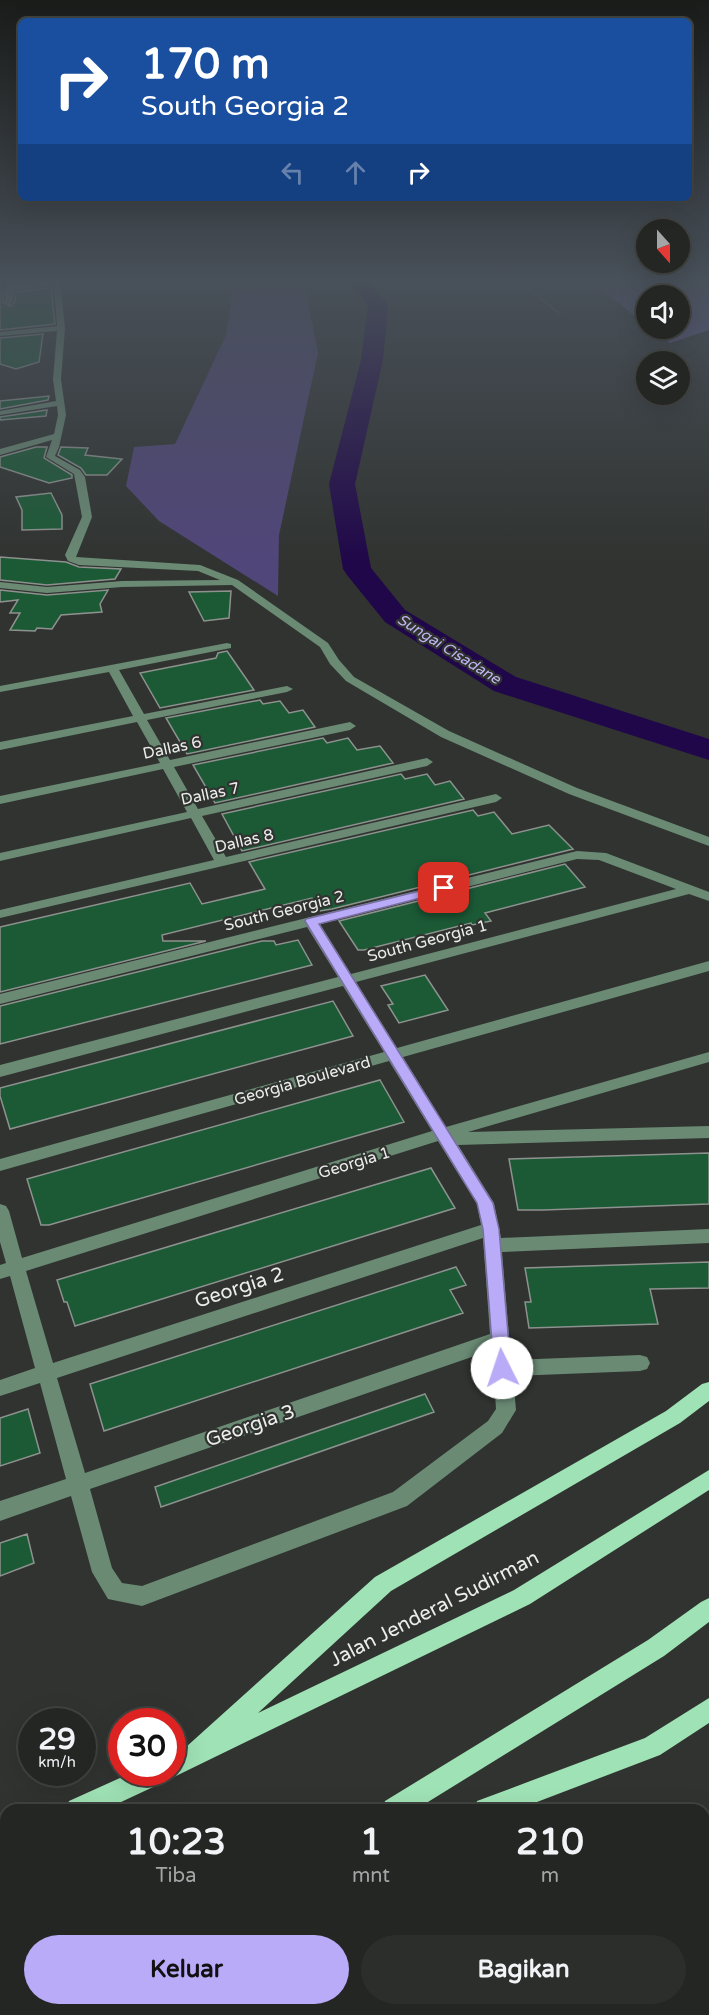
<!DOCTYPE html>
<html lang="id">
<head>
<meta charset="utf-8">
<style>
  :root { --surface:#242624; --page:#2c2e2c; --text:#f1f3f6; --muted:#a3a5a6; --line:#414341; --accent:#b9abf7 }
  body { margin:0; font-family:"Varela Round",sans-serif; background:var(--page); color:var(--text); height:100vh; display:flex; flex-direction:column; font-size:22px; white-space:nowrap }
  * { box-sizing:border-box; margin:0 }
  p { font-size:20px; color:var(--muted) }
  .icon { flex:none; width:33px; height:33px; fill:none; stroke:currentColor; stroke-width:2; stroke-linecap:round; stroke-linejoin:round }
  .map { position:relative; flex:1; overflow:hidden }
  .panel { position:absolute; left:0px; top:1804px; width:710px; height:212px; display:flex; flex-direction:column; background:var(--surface); border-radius:18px 18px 0 0; box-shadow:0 6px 24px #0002,0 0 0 2px var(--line) }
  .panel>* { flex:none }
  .banner { position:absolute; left:18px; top:18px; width:674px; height:183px; border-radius:9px; box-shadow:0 6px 24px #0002,0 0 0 2px var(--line); background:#1a4fa0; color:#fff; overflow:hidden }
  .needle { width:39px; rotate:159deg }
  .fabs { position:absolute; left:636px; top:219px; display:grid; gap:12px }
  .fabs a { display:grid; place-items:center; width:54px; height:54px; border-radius:50%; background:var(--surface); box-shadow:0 6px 24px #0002,0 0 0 2px var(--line); font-size:30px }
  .speed { position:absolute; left:18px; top:1708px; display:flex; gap:12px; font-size:30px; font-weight:700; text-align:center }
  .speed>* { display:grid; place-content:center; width:78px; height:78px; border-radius:50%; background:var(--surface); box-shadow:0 6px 24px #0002,0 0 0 2px var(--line); line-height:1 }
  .speed small { font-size:15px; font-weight:400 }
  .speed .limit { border:9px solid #d22; background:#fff; color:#111 }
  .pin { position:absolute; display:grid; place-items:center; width:51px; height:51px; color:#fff; margin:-26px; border-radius:12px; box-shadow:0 3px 9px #0006 }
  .me { position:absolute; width:66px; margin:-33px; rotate:356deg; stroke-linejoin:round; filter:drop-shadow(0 0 4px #0008) }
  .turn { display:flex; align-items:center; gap:21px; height:126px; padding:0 24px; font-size:27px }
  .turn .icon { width:78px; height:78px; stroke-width:2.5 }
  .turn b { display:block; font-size:42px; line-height:51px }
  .lanes { display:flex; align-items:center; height:57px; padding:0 24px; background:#0003; justify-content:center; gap:30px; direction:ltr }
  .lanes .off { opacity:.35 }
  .eta { display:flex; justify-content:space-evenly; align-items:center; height:102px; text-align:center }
  .eta b { font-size:36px; font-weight:800; line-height:42px }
  .action { display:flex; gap:12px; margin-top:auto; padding:12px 24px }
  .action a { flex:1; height:69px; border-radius:36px; background:var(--accent); color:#111; font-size:24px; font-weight:800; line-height:69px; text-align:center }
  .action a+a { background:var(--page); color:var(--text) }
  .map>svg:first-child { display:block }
</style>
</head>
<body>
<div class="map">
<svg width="709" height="2015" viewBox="0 0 709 2015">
  <rect width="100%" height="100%" fill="#303330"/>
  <!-- built -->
  <path fill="#353e37" d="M709 1880V2015H469L478 2010H704V1883Z"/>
  <!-- green -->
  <path fill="#51467a" d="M260 280H304L318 353 279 535 278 596 159 521 126 486 134 447 175 444 226 335 233 290 258 287Z"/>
  <!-- forest -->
  <path fill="#6d5ea4" d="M618 280H709V330L670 343 651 329 680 328V296H646V325L595 284Z"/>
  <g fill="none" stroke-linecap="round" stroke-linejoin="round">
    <!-- river -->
    <path fill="#200749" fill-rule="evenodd" d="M349 280H368L388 306 383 360 355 484 371 568 405 610 516 677 709 739V760L494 691 385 622 347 575 343 569 329 484 361 360 368 306Z"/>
  </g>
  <!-- building -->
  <path fill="#1c5a36" stroke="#8e928f" stroke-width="1.5" d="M0 280H43L9 285 3 295V302L10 306 15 302 16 292 51 288 55 324 0 330Z
    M43 334 39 362 16 369 0 364V338Z
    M49 396 48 400 0 409V401Z
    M47 410 46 416 0 420V417Z
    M36 447H47L44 458 72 475V478L49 483 0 467V457Z
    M61 447 88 448 85 455 122 459 107 475H86L81 468 58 455Z
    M51 493 62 515V529L22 530V510L16 497Z
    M0 557 66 562 79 567 121 569 115 579 47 585 0 580Z
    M0 590 47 595 108 590 100 604 102 612 61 615 52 629 37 628 35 631 10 630 20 613H10L18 600 0 602Z
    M231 591 229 618 204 621 189 592Z
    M227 651 254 690 160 708 140 673 216 658 218 653Z
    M260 700 263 704 280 701 289 713 303 710 315 727 187 754 166 718Z
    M323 738 327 743 348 738 357 750 380 746 393 763 215 803 193 765Z
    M401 774 405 779 427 774 435 785 450 781 464 799 242 851 222 814Z
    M473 810 478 816 494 812 512 834 549 825 573 849 332 909 320 911 312 898 162 935 163 941H206L0 992V927L190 883 202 904 265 889 249 862Z
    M565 864 585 887 485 913 491 921 472 925 471 923 364 950H358L339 921Z
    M298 940 312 965 0 1044V1006L262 941H274L276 945Z
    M425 975 448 1010 399 1023 388 1005 393 1004 381 986Z
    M333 1001 353 1036 10 1129 0 1096V1088Z
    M380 1080 404 1122 49 1225H41L27 1179Z
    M709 1153V1204L543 1210H518L509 1159Z
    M431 1168 455 1208 75 1326 67 1302H64L57 1280Z
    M709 1262V1288L650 1289 658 1324 529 1328 525 1302H531L525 1268Z
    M456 1267 466 1285 450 1290 463 1313 104 1431 90 1384Z
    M425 1394 434 1412 161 1507 155 1487Z
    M28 1409 40 1453 0 1466V1418Z
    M27 1534 34 1563 0 1576V1543Z"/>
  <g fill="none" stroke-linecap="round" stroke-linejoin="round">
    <!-- path -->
    <path stroke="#949794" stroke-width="2" stroke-dasharray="1 2" stroke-linecap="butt" d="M517 280 560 314"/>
    <!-- minor -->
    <path fill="#6a8a74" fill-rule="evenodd" d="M60 280 65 328 61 379 66 415 59 447 55 456 80 470 85 477 92 517 76 557 200 565 238 580 328 643 339 660 354 677 449 731 577 788 709 837V846L569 794 441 737 346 681 330 664 320 647 232 585 122 587 47 593 0 588V582L47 587 122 581 220 580 198 571 79 565 68 561 65 555 82 517 74 474 46 457 52 440 0 455V449L54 434 58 415 57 406 0 415V411L56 401 53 379 57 331 0 336V332L57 326 54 285 14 290 13 302 9 304 5 302V296L9 287Z
      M227 643 231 644V648L119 670 144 714 287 686 293 689 287 692 147 720 170 760 350 722 356 726 350 730 174 767 198 809 427 758 433 762 427 766 202 816 226 857 496 794 502 798 496 802 0 918V910L214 860 191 818 0 861V853L187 812 163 769 0 804V796L160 763 137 722 0 750V742L133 716 109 672 0 692V686Z
      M577 851 606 853 709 892V901L689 894 356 982 397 1048 709 961V971L403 1057 446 1127 709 1052V1062L468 1132 709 1126V1138L458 1145 494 1203 501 1238 709 1229V1243L502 1252 511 1360 640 1355 647 1357 650 1363 647 1369 640 1371 513 1376 516 1410 502 1433 407 1506 142 1606 108 1599 92 1572 71 1496 0 1521V1501L66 1479 40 1383 0 1396V1380L35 1368 10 1276 0 1279V1265L6 1263 0 1242V1204L6 1206 9 1211 22 1258 432 1131 389 1061 0 1171V1159L384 1052 343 986 0 1077V1065L338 977 307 927 0 1004V994ZM577 859 599 860 676 889 351 974 320 924ZM438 1141 477 1204 481 1225 53 1363 26 1271ZM483 1238 490 1334 85 1473 57 1378ZM492 1350 496 1409 488 1421 393 1492 142 1586 122 1583 112 1568 90 1489Z"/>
    <!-- major -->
    <path fill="#9fe2b5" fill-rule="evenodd" d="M709 1382V1401L680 1423 391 1591 258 1713 514 1590 709 1470V1490L530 1604 180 1774 172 1778 168 1776 166 1781 104 1810H66L69 1801 131 1773H172V1753L186 1747 375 1577 666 1411 702 1384Z
      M709 1598V1622L664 1656 415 1810H382L385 1801 648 1640 701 1602Z
      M709 1698V1723L660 1755 516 1810H474L477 1801 645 1738Z
      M6 1827V1852L0 1854V1829Z
      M6 2003V2010H33L31 2015H0V2005Z"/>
  </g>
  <!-- sky -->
  <linearGradient id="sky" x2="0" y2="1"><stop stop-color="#1a1c1a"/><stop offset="0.5" stop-color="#485059"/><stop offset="1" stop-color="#485059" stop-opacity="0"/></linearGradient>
  <rect width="709" height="562" fill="url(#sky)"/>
  <!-- route -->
  <path fill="#b9abf7" stroke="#786fa1" stroke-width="1.5" d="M444 885 448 886 450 888 448 891 319 924 493 1203 499 1229 511 1368 508 1373 502 1376 496 1373 494 1368 483 1229 477 1203 305 921 306 919Z"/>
  <g text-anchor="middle" stroke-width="4.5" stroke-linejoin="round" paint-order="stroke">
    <!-- far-water labels -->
    <g font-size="15" font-style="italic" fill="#bfb5f1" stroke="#303330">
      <text transform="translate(449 649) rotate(32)" y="5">Sungai Cisadane</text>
    </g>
    <!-- street labels -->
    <g font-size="16" fill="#eceeec" stroke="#303330">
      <text transform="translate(172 747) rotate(-12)" y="6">Dallas 6</text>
      <text transform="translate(210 793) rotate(-12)" y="6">Dallas 7</text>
      <text transform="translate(244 840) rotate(-13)" y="6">Dallas 8</text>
      <text transform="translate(284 910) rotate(-14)" y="6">South Georgia 2</text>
      <text transform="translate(427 940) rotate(-15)" y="6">South Georgia 1</text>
      <text transform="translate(302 1080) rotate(-16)" y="6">Georgia Boulevard</text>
      <text transform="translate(354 1162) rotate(-17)" y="6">Georgia 1</text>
    </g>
    <!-- near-street labels -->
    <g font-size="20" fill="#eceeec" stroke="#303330">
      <text transform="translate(239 1287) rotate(-18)" y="7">Georgia 2</text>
      <text transform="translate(250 1425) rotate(-19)" y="7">Georgia 3</text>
      <text transform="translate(434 1608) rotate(-27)" y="7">Jalan Jenderal Sudirman</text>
    </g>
  </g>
</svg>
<div class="fabs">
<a><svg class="needle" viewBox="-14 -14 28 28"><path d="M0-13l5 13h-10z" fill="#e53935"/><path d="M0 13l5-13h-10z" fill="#a3a5a6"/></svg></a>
<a><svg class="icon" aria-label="sound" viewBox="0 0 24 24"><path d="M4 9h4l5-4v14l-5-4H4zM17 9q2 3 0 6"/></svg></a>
<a><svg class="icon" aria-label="layers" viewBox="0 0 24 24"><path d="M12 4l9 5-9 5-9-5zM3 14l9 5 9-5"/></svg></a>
</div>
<div class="speed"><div>29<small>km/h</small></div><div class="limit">30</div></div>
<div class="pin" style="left:444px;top:888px;background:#d93025"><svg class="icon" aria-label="arrive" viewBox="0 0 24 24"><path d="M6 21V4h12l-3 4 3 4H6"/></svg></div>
<svg class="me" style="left:502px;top:1368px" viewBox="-20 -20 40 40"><circle r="19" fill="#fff"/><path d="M0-13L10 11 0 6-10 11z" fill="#b9abf7"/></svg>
<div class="banner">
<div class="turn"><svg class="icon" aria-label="right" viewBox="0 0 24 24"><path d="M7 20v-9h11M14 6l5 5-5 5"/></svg><div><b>170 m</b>South Georgia 2</div></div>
<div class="lanes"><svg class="icon off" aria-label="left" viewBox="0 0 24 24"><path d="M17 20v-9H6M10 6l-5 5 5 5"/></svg><svg class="icon off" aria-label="ahead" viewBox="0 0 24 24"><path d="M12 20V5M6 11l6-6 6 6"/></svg><svg class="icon" aria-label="right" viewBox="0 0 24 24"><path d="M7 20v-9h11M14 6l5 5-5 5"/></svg></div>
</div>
<section class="panel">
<div class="eta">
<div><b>10:23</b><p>Tiba</p></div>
<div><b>1</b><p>mnt</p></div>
<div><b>210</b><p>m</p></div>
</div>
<div class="action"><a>Keluar</a><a>Bagikan</a></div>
</section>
</div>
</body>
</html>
